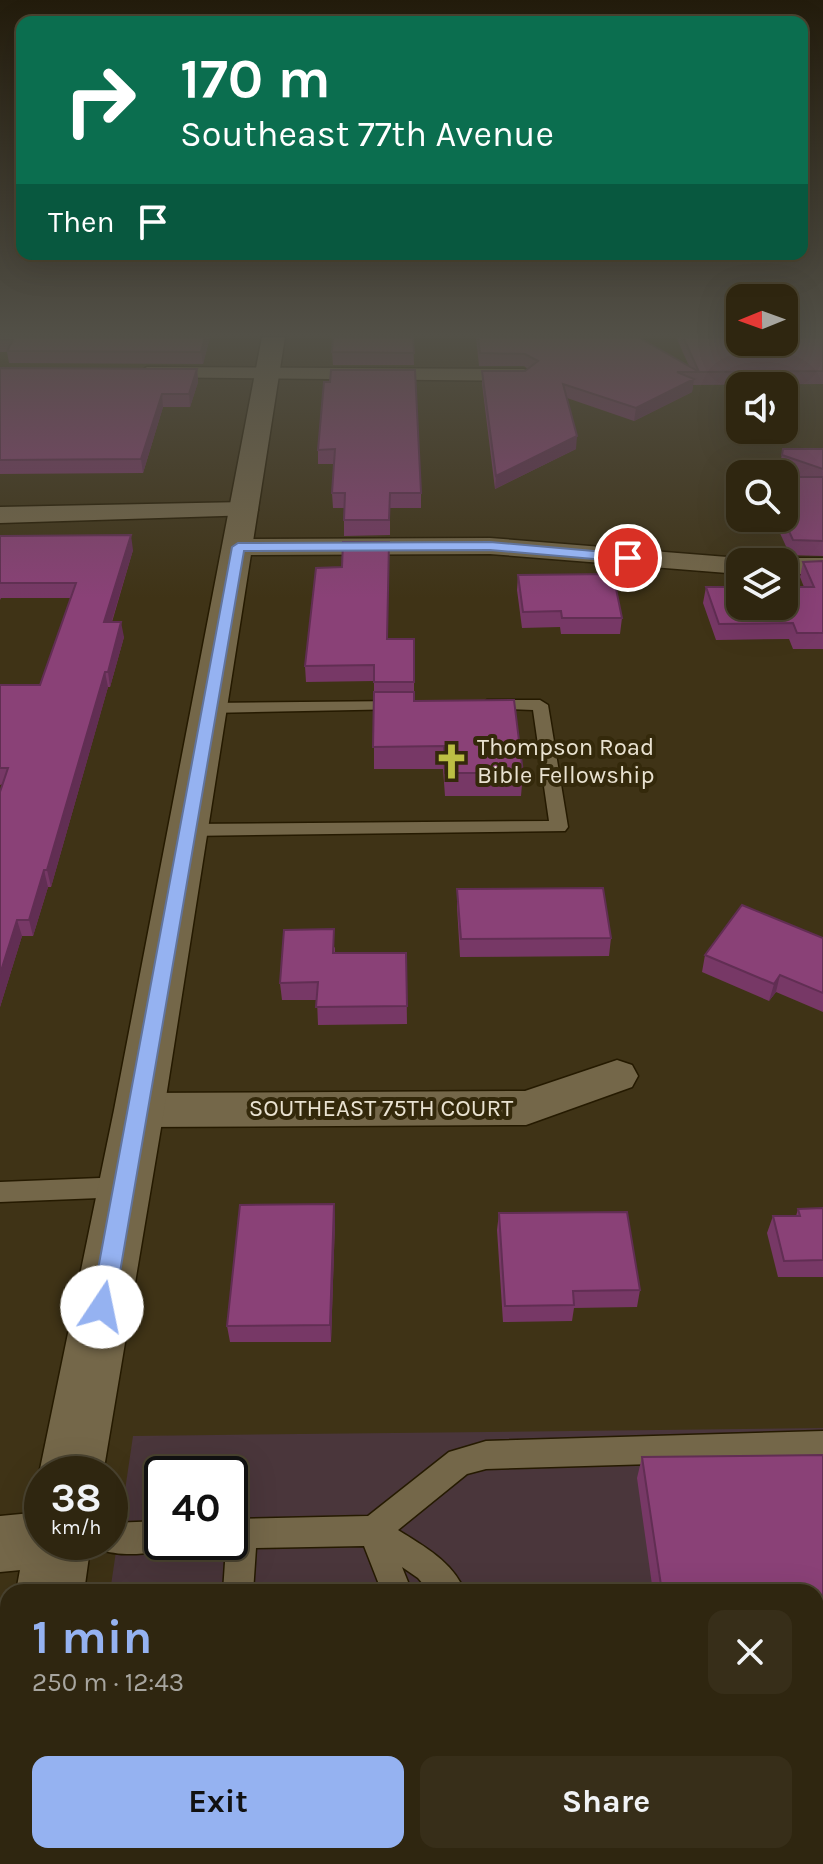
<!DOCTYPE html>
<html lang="en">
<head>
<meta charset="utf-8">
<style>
  :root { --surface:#2f2610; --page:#372e19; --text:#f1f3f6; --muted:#a7a59f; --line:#4a4330; --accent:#95b2f1 }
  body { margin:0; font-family:Karla,sans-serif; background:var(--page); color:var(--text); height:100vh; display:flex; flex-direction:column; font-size:30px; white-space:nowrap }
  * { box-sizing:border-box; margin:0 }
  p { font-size:26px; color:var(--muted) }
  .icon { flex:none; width:44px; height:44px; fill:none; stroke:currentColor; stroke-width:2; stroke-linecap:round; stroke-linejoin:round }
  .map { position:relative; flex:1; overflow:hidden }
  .drawer { position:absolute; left:0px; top:1584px; width:824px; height:280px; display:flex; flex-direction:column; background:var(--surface); border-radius:24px 24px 0 0; box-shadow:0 8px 32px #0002,0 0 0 2px var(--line) }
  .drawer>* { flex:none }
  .hud { position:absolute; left:16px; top:16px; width:792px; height:244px; border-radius:16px; box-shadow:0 8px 32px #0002,0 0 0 2px var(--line); background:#0b6e4f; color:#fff; overflow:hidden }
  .needle { width:52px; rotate:269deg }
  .tools { position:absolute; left:726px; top:284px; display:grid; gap:16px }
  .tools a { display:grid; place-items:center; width:72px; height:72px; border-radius:16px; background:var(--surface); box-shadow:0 8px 32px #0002,0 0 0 2px var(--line); font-size:40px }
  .speed { position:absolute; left:24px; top:1456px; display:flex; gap:16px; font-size:40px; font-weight:700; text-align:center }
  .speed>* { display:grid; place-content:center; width:104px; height:104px; border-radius:50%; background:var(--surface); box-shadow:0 8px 32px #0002,0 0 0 2px var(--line); line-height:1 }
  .speed small { font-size:20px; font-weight:400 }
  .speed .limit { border:4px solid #111; border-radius:12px; background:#fff; color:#111 }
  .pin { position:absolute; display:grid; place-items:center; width:68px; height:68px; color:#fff; margin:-34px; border:4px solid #fff; border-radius:50%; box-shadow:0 2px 8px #0007 }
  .me { position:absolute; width:88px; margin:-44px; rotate:11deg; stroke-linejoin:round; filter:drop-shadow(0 0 6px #0008) }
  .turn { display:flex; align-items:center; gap:28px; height:168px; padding:0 32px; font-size:36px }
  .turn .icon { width:104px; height:104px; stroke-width:2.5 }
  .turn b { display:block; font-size:56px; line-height:68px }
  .then { display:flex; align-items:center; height:76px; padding:0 32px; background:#0003; gap:16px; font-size:30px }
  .round { display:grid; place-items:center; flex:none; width:84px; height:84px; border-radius:16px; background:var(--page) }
  .head { display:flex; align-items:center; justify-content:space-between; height:136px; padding:0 32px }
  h1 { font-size:48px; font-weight:700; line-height:60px; color:var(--accent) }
  .primary-button { display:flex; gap:16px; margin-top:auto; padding:16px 32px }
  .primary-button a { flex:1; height:92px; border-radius:16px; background:var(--accent); color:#111; font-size:32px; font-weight:700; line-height:92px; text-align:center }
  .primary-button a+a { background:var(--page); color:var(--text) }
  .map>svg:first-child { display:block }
</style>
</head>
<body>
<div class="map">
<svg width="823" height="1864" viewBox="0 0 823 1864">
  <rect width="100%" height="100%" fill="#3f3316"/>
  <!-- education -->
  <path fill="#4a363b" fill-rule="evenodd" d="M823 1428V1864H70L71 1856H816V1592H110L133 1436ZM162 1474H230V1542H162Z"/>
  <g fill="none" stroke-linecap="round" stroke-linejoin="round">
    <defs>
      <path id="lane" d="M487 700H540L548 705 568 827 565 831 187 836 178 830 187 824 549 821 533 710 481 708 479 705Z
        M399 701 405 703V709L209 713 201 708 209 703Z
        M125 1177 134 1180 137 1187 134 1194 125 1197 0 1202V1182Z
        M823 1431V1459L486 1469 467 1474 398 1530C425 1547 453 1562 465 1592H430L418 1578 402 1567 412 1592H382L364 1546 256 1548 253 1592H223L226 1547 218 1542H230V1519L368 1516 449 1452 486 1441Z
        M162 1521V1542H174L173 1547C153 1555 119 1557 99 1549L97 1542H110V1523Z
        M201 1856H235V1864H199Z
        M398 1856H432L433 1864H397Z
        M473 1856H507L508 1864H472Z"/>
      <path id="street" d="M147 367 524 369 534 375 524 381 140 377 137 373Z
        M245 502 254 505 258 510 254 515 0 523V507Z
        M490 538 740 558 751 562H740V574L490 554 238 555 229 553 225 547 229 541 238 539Z
        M784 558H823V574H784V562H773Z
        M617 1060 632 1065 638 1076 632 1087 526 1125 139 1127 124 1122 117 1110 124 1098 139 1093 525 1091Z
        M42 1512V1542H69L62 1560 42 1568 0 1572V1516Z"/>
      <path id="secondary" d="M262 337H285L164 1110 103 1474H42V1480L39 1474 114 1110Z
        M42 1516V1542H91L84 1592H16L25 1542 35 1519Z
        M8 1793V1856H42L41 1864H0V1796Z"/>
    </defs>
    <!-- lane casing -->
    <use href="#lane" stroke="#251a00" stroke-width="3"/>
    <!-- street casing -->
    <use href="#street" stroke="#251a00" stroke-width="3"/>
    <!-- secondary casing -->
    <use href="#secondary" stroke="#251a00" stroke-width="3"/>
    <!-- lane -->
    <use href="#lane" fill="#746749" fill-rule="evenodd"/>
    <!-- street -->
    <use href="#street" fill="#746749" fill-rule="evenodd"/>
    <!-- secondary -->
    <use href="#secondary" fill="#746749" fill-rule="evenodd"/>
  </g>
  <!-- wall -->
  <path fill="#773866" d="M0 337H210L203 364 9 363 7 352H0Z
    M413 337 414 365H333L332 352Z
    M476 337H638L689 366 676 337H823V384L693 385 692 392 634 421 567 398 576 449 495 489 482 384V371H525L528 369 524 366H479Z
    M0 368 197 369 198 382 190 407H163L143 473 0 474Z
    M324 382 421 493V508H390V535L344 536V508H333L332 493 334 464H318V450Z
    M783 449H823V556L790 555 773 518H784L802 477 779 469Z
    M0 536 133 550 112 622 124 637 110 687H108L51 887H48L33 936H22L0 1007V792L3 784 0 785V685H40L71 598H1L0 600Z
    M823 561V649H793L789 639 716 640 703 603 706 587H804L800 577 803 562Z
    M518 575 622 618 620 634H561L560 627 522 628 517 590Z
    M388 639H414V701L523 773 521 796H445L443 769H374V681L306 682 305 666Z
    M457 889 611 938 609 956 460 957 457 907Z
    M823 938V1012L776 992 769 1001 702 972 705 955Z
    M335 947V953H406L407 1024 318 1025 317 1000H282L280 983Z
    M334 1204 335 1221 331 1342H230L227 1326Z
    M823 1208V1277H778L767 1233 773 1216H796L798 1209Z
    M499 1213 640 1290 637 1307 574 1308 572 1321 503 1322 497 1230Z
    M823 1455V1864H510L509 1856H816V1592H653L637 1478 642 1457Z"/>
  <!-- shaded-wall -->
  <path fill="#612e53" d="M205 337H210L203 364 201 352Z
    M197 369 198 382 190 407 189 394Z
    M694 379 692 392 634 421 636 408Z
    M162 394 163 407 143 473 141 459Z
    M577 436 576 449 495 489 496 476Z
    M131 535 133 550 107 637 104 622Z
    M121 622 124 637 110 687 108 672Z
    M105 672 108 687 51 887 47 870Z
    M44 870 48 887 33 936 29 920Z
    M17 920 22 936 0 1007V974Z
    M780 975 776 992 769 1001 774 984Z
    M334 1204 335 1221 331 1342 330 1325Z"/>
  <!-- building -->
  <path fill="#8a4177" stroke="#612e53" stroke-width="2" d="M0 337H205L201 352 7 351 13 340H0Z
    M333 337H413L414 353 332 352Z
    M478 337H638L699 372H677L694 379 636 408 563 384 577 436 496 476 482 371H525L538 361 525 354 480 353Z
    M683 337H740V342H784V337H823V371L699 372Z
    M0 368 197 369 189 394H162L141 459 0 460Z
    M331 370H415L421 493H390L389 520H344L345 493H332L335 449 318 450 324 382H330Z
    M783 449H823V469L782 455Z
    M784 477H823V541L793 540 783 518H784Z
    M131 535 104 622H121L108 672H105L47 870H44L29 920H17L0 974V792L8 768H0V685H40L76 583H0V536Z
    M343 542H389L387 639H414V682H374V665L305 666 316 568 342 567Z
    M823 561V633H797L793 623 719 624 706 587H740V606H784V587H814L803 562Z
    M613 574 622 618H562L561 611 523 612 518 575Z
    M374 692H414V701L514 700 523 773H445L444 746 373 747Z
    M603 888 611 938 461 939 457 889Z
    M742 905 823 938V993L780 975 774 984 705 955Z
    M334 929 333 953H406L407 1006 316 1007 318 982 280 983 284 930Z
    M334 1204 330 1325 227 1326 240 1205Z
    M823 1208V1260L784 1261 773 1216H800L798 1209Z
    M627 1212 640 1290 573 1291 574 1305 505 1306 499 1213Z
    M823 1455V1864H513V1856H816V1592H662L642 1457Z"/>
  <!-- sky -->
  <linearGradient id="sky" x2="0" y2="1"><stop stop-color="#231c0c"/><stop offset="0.56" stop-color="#525047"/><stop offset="1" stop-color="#525047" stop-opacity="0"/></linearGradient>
  <rect width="823" height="598" fill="url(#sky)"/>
  <!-- route -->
  <path fill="#95b2f1" stroke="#61749d" stroke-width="2" d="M490 542 628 554 634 558 628 562 490 550 244 551 114 1307 111 1315 102 1318 94 1315 91 1307 232 547 238 543Z"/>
  <!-- icons -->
  <defs>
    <symbol id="church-bare" viewBox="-9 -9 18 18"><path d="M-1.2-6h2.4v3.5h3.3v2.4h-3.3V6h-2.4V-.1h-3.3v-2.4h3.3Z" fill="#bcbf44" stroke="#34290b" stroke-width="2.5" paint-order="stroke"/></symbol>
  </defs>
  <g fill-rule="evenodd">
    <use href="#church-bare" x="426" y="736" width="51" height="51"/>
  </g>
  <g text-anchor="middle" stroke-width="8" stroke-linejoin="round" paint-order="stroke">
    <!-- poi labels -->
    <g font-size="24" fill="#e9e2d1" stroke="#34290b" text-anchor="start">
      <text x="477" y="755">Thompson Road<tspan x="477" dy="28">Bible Fellowship</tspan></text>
    </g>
    <!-- street labels -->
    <g font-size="24" fill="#e9e2d1" stroke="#34290b">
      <text x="381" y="1116">SOUTHEAST 75TH COURT</text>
    </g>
  </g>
</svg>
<div class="tools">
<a><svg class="needle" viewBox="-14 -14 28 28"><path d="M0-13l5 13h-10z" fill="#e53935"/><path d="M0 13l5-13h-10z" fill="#a7a59f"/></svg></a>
<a><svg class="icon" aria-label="sound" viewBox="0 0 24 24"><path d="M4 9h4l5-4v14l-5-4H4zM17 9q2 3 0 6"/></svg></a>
<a><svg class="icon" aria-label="search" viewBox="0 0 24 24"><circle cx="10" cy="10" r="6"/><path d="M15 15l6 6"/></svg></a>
<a><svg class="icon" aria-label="layers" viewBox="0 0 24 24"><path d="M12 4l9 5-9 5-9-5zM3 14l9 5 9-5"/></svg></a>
</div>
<div class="speed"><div>38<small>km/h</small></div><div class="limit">40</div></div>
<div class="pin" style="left:628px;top:558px;background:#d93025"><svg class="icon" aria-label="arrive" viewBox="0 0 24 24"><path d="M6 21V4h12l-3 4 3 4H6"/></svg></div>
<svg class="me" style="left:102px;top:1307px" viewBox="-20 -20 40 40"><circle r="19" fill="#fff"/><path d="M0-13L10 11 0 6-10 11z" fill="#95b2f1"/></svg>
<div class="hud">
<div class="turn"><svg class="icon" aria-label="right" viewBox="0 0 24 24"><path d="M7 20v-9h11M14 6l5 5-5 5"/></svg><div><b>170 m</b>Southeast 77th Avenue</div></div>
<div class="then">Then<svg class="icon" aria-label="arrive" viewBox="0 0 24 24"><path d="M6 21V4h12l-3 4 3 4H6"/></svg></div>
</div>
<section class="drawer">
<div class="head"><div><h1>1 min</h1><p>250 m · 12:43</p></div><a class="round"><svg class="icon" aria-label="close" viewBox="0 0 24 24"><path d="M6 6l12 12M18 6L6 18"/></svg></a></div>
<div class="primary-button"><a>Exit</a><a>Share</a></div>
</section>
</div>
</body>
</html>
